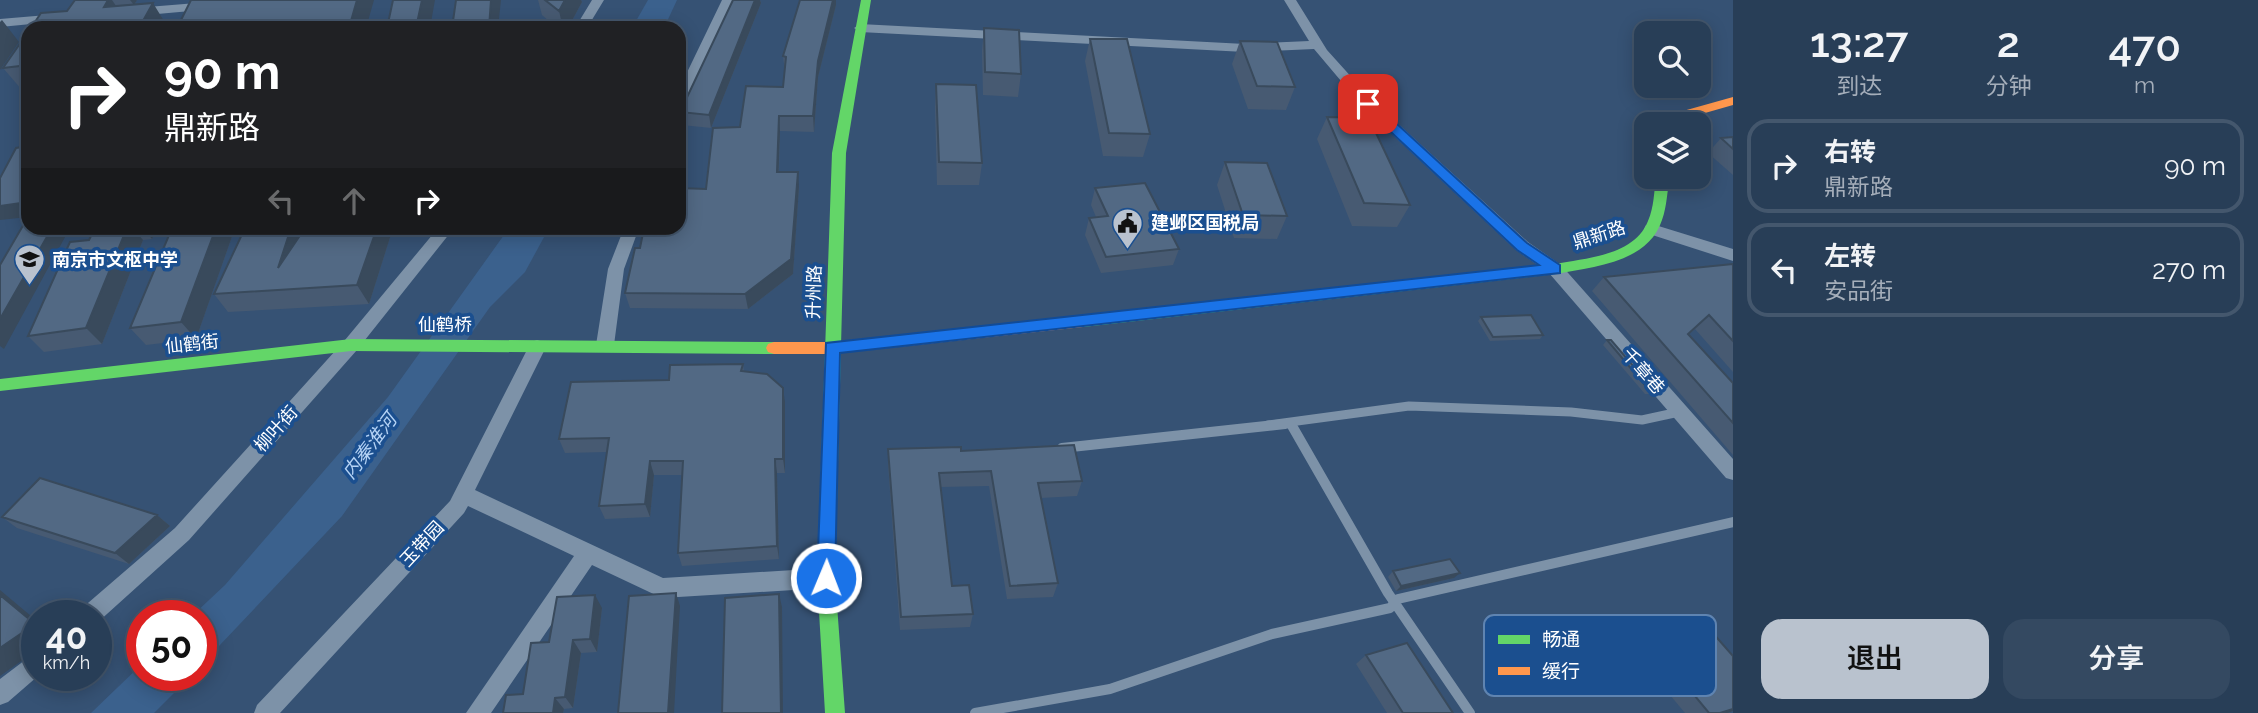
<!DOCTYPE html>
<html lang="zh">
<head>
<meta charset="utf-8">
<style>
  :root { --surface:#283e57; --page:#344961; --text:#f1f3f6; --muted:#a5aeba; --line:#44576d; --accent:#b9c2ce }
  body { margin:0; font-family:Raleway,"Noto Sans SC",sans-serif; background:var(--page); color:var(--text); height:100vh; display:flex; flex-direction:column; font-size:26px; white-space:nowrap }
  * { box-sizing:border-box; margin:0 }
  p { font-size:23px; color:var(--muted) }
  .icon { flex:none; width:38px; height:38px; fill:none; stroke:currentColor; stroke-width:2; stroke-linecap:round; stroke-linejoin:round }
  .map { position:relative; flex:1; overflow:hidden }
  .drawer { display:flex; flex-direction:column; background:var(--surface); width:525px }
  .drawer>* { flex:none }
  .guide { position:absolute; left:21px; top:21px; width:665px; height:214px; border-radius:21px; box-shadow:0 4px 18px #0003,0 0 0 2px var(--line); background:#202124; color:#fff; overflow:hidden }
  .buttons { position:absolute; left:1634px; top:21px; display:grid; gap:14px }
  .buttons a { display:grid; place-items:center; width:77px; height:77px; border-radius:14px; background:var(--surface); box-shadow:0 4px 18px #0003,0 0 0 2px var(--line); font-size:35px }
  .speed { position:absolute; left:21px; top:600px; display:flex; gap:14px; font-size:35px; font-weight:700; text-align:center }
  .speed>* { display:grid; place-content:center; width:91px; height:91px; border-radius:50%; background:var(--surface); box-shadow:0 4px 18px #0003,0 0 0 2px var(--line); line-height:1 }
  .speed small { font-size:18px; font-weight:400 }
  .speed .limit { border:10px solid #d22; background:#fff; color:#111 }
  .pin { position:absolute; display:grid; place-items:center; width:60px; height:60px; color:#fff; margin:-30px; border-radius:14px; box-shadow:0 4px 10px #0006 }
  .me { position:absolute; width:77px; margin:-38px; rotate:1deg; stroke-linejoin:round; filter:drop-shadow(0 0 5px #0008) }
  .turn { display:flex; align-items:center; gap:24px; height:147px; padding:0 28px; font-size:32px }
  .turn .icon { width:91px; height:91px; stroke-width:2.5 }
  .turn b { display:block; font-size:49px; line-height:60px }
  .lanes { display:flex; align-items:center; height:66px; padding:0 28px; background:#0003; justify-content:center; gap:35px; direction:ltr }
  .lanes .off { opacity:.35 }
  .eta { display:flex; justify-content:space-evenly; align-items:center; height:119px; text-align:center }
  .eta b { font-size:42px; font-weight:600; line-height:49px }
  .cta { display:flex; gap:14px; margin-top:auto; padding:14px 28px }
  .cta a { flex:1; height:80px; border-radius:21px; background:var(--accent); color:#111; font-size:28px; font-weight:600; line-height:80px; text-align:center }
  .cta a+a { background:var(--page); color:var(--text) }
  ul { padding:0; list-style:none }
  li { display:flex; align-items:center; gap:21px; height:94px; margin:0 14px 10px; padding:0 14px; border:4px solid var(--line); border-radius:21px }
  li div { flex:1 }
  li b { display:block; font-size:26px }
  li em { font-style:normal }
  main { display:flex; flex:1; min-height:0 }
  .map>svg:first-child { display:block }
</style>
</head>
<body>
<main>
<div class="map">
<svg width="1733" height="713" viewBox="0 0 1733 713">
  <rect width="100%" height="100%" fill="#365274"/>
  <!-- water -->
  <path fill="#3b618d" d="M648 0H677L664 28H632Z
    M509 228H549L525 272 490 307 342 516 201 665V616H192L225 585 388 397Z
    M142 664V676H191L154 713H91Z"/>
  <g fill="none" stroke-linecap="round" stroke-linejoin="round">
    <!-- lane-far1 -->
    <path stroke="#7d92a8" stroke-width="9" d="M1291 423 1292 425
      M1268 425 1409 406 1571 412 1642 420 1679 412"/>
    <!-- lane -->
    <path stroke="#7d92a8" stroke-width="10" d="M1291 424 1388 593 1470 713
      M1062 448 1285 424
      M975 713 1110 689 1272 634 1390 608 1398 599 1733 522"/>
    <!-- street -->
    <path fill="#7d92a8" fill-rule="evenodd" d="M592 0H604L587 28H575Z
      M722 0H734L686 103 679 107V89Z
      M1284 0H1296L1327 50 1373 101 1528 242 1561 265 1733 459V480L1726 478 1549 273 1516 250 1363 107 1314 49 1245 52 860 32 854 28 860 24 1245 44 1309 41Z
      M209 2 213 3V9L135 16 129 12 135 8Z
      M59 14 63 15V21L0 27V19Z
      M1652 224 1733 249V261L1646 233 1644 229 1646 225Z
      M438 228H454L357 350 189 540 97 623 96 616H78L81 609 175 528 345 340Z
      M624 228H639L624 269 614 345 611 350H599L596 345 608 269Z
      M537 340 543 342 546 347 475 490 663 578 826 568 833 571 836 578 833 585 826 588 662 598 592 565 491 713H466L574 556 468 506 464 513 280 713H254L257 705 450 501 531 342Z
      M37 651 38 676 8 702 0 705V679Z"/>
    <!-- fast -->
    <path fill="#63d668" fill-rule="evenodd" d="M861 0H871L846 153 835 578 845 713H825L817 578 832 153Z
      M1656 177H1670C1667 191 1667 206 1662 220 1648 263 1593 267 1555 274L1083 327 1075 321 1083 315 1555 264C1586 258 1634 256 1648 221 1654 207 1654 192 1656 177Z
      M351 339 774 342 780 344 782 348 780 352 774 354 351 351 0 391V379Z"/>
    <!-- slow -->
    <path fill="#ff974d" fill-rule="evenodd" d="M1733 97V105L1691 117 1684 124H1671L1683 111Z
      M1083 315 1091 321 1083 327 832 354H774L768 352 766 348 768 344 774 342H832Z"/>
  </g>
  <!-- wall -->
  <path fill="#475a72" d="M75 0H137L134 5 167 26 67 11Z
    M538 0H581L582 2 568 28H536L549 21 542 15Z
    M733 0H760L761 3 711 128 682 125 680 112Z
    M800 0H836V5L818 77 814 132 780 131 779 172 799 187 793 274 748 309 630 308 625 293 640 248 706 189 740 127 783 87 785 72 783 56Z
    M984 28 1021 74 1018 97 983 95 982 51Z
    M28 32V90H22L3 68Z
    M1090 39 1150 134 1143 157 1103 156 1085 61Z
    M1240 41 1295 87 1286 110 1248 109 1232 64Z
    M936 84 982 163 979 185H937L935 107Z
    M1327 117 1410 205 1397 227 1352 226 1317 139Z
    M1733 137V175L1708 153 1721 138Z
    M1225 162 1287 216 1277 239 1234 238 1217 185Z
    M1095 188 1179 249 1173 265 1101 273 1085 235 1089 218 1096 217 1091 205Z
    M95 228H157L152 239 143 240 102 344 44 352 28 336 89 240Z
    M172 228H235L196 339 146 345 130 328Z
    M393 228 369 304 228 312 214 294Z
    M1733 264V372L1695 329 1689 334 1733 383V455L1592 291 1604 277Z
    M1481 317 1543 335 1540 339 1490 341 1478 321Z
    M1607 340 1654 390 1650 394H1645L1603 345Z
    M743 364 744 372 785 402V473H777L779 559 682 566 678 553 682 475H654L650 517 605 519 599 506 607 452 565 453 559 439 669 380Z
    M888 449 961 451 1082 481 1077 496 1041 498 1058 583 1053 597 1007 599 989 486 941 487 952 586 973 614 970 627 900 630 888 464Z
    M157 515 170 526 129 564 17 528 2 517Z
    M1393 571 1454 578 1396 591 1388 577Z
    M602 608 597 652 581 653 573 708 564 709 563 713H503L523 694 549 642Z
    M1656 649 1733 656V711L1728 713H1685L1640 659Z
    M1366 655 1453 713H1387L1356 664Z"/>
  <!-- shaded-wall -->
  <path fill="#394a5c" d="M108 0H112L125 19 104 7Z
    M130 0H137L134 5Z
    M357 0H374L366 28H349Z
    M422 0H435L430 28H416Z
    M491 0H501L498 28H489Z
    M565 0H581L582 2 568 28H563L559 11Z
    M755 0H760L761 3 711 128 709 115Z
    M833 0H836V5L818 77 814 132 813 116 818 61Z
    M153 3 167 26 166 28H139Z
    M2 20 19 42 0 70V22Z
    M779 116 780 131 778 187 777 172Z
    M798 172 799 187 793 274 748 309 745 294Z
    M28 202V217L0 220V206Z
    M52 228H70L4 349 0 346V319Z
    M127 228H133L143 240 102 344 86 328Z
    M143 228H157L152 239Z
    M216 228H235L196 339 181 322Z
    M291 228H309L278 268Z
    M377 228H393L369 304 357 285Z
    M783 388 785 402V473L783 459Z
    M775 459 777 473 779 559 777 546Z
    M650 461 654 475 650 517 645 504Z
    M157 515 170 526 129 564 115 553Z
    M1460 573 1454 578 1396 591 1401 586Z
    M0 590 37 621V650L0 676Z
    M676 593 680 606 674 713H668Z
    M779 594 782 607 783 713H781Z
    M595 595 602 608 597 652 590 639Z
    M573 640 581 653 573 708 565 697Z
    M555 698 564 709 563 713H553Z
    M1733 709V711L1728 713H1720Z"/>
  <!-- building -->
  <path fill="#526984" stroke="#394a5c" stroke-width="2" d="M75 0H108L104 7 153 3 139 28H31L41 13 67 11Z
    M191 0H357L349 28H177Z
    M393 0H422L416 28H387Z
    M456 0H491L489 28H452Z
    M545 0H565L559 11Z
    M733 0H755L709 115 680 112Z
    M800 0H833L818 61 813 116H779L777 172H798L791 259 745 294 625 293 635 248H640L644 228H679V188L706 189 713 128 740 127 746 86 783 87 786 57 783 56Z
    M541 20 561 22 558 28H536Z
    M984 28 1019 30 1021 74 985 72Z
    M28 32V65L3 68Z
    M1090 39H1127L1150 134 1109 133Z
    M1240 41 1277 42 1295 87 1257 86Z
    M936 84 976 85 982 163 939 162Z
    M1327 117 1369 118 1410 205 1364 203Z
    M1733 137V149L1721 138Z
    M28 146V202L0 206V178L16 148Z
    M1225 162 1267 163 1287 216 1243 215Z
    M1145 183 1179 249 1106 257 1089 218 1108 216 1095 188Z
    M28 217V228H52L0 319V265Z
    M95 228H127L86 328 28 336 70 242 89 240Z
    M172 228H216L181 322 130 328Z
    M245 228H291L278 268 305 228H377L357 285 214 294Z
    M1733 264V341L1709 315 1688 334 1733 383V423L1604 277Z
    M1531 315 1543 335 1493 337 1481 317Z
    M1607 340H1611L1654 390H1649Z
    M743 364 741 371 767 374 783 388V459H775L777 546 678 553 683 461H650L645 504 599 506 609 438 559 439 571 382 669 380 670 365Z
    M1074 445 1082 481 1038 483 1058 583 1010 586 991 471 939 473 952 586 969 585 973 614 901 617 888 449 961 447V451Z
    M40 478 157 515 115 553 2 517Z
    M1450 559 1460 573 1401 586 1393 571Z
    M676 593 668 713H618L629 596Z
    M779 594 781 713H722L725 598Z
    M0 595 35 624 0 648Z
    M595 595 590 639 573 640 565 697 555 698 553 713H503L506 695 523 694 531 643 549 642 557 597Z
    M1711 631 1733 656V709L1720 713H1709L1656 649Z
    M1407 643 1453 713H1403L1366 655Z"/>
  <!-- route -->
  <path fill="#1a73e8" stroke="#114b97" stroke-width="2" d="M1363 101H1372L1527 243 1560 265V273L840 353 835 578 833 584 826 587 819 584 817 578 826 343 1539 265 1517 250 1363 106Z"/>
  <!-- icons -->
  <defs>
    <symbol id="civic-pin" viewBox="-11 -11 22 30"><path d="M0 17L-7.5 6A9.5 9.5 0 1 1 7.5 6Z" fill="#b9c2ce" stroke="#1b4f8f"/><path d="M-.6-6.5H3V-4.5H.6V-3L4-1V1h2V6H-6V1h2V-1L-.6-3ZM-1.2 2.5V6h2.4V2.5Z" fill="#111"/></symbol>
    <symbol id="school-pin" viewBox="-11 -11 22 30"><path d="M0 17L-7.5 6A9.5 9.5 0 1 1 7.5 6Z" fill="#b9c2ce" stroke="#1b4f8f"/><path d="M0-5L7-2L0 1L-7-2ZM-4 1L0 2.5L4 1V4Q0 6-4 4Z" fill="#111"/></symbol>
  </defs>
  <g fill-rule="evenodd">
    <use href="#civic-pin" x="1110" y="206" width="35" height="47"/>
    <use href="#school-pin" x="12" y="242" width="35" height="47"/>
  </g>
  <g text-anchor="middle" stroke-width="7" stroke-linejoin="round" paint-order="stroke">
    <!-- poi labels -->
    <g font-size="18" font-weight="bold" fill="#fff" stroke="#1b4f8f" text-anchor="start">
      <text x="1151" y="229">建邺区国税局</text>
      <text x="52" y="266">南京市文枢中学</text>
    </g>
    <!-- street labels -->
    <g font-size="18" fill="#fff" stroke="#1b4f8f">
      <text transform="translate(1599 235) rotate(-18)" y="6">鼎新路</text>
      <text transform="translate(814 292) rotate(-88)" y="6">升州路</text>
      <text x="445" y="331">仙鹤桥</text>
      <text transform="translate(192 344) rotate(-6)" y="6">仙鹤街</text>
      <text transform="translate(1643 371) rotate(49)" y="6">千章巷</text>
      <text transform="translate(276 429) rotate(-48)" y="6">柳叶街</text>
      <text transform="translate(422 544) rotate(-47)" y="6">玉带园</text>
    </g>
    <!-- water labels -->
    <g font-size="19" font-style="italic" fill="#b5d3f5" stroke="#1b4f8f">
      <text transform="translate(369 446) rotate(-53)" y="7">内秦淮河</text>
    </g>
  </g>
  <!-- legend -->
  <rect x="1484" y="615" width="232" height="81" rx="10" fill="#1b4f8f" stroke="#5f84b1" stroke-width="2"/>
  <rect x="1498" y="635" width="32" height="9" fill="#63d668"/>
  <rect x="1498" y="667" width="32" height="8" fill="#ff974d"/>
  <g font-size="19" fill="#fff">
    <text x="1542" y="646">畅通</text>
    <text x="1542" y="678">缓行</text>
  </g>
</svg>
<div class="buttons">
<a><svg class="icon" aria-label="search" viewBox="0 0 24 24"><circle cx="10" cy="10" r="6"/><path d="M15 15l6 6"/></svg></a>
<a><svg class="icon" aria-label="layers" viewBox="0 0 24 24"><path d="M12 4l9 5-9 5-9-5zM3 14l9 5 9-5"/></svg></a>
</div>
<div class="speed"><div>40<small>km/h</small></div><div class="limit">50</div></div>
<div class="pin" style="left:1368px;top:104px;background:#d93025"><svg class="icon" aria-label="arrive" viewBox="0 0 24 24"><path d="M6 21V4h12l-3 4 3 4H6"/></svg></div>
<svg class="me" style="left:826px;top:578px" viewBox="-20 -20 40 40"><circle r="17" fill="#1a73e8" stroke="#fff" stroke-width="3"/><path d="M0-11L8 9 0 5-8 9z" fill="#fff"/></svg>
<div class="guide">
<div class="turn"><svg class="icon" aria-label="right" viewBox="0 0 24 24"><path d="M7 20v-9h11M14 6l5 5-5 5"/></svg><div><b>90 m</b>鼎新路</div></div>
<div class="lanes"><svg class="icon off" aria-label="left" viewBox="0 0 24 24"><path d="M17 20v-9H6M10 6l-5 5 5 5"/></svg><svg class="icon off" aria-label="ahead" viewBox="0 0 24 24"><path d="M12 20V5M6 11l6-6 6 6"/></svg><svg class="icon" aria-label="right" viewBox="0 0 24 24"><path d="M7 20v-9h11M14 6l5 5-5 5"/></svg></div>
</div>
</div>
<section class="drawer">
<div class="eta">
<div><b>13:27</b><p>到达</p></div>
<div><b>2</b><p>分钟</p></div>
<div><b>470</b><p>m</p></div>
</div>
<ul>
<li><svg class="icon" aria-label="right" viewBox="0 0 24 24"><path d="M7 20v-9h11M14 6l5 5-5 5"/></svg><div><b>右转</b><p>鼎新路</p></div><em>90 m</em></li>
<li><svg class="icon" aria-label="left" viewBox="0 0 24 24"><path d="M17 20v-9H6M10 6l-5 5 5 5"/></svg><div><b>左转</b><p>安品街</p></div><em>270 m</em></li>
</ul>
<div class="cta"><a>退出</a><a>分享</a></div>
</section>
</main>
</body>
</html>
